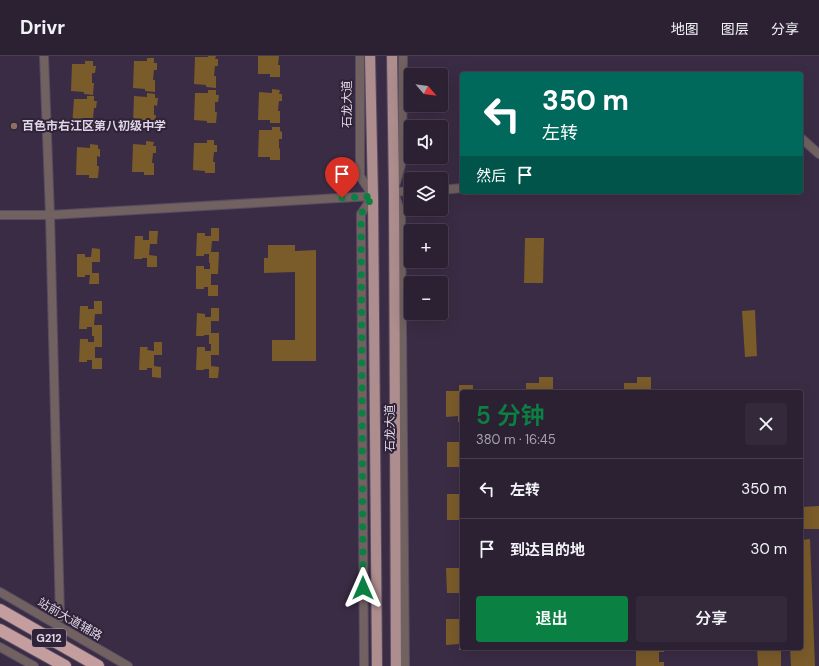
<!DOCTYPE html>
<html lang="zh">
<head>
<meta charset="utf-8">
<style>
  :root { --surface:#2c2133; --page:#34293b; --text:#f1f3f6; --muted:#a6a3ac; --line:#483e4e; --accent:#0b8043 }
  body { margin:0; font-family:"DM Sans","Noto Sans SC",sans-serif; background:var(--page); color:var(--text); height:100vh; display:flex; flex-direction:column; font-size:15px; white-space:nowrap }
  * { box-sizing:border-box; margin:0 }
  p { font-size:13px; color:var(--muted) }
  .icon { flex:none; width:22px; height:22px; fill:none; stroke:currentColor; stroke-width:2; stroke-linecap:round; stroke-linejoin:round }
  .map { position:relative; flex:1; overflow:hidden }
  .side { position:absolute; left:460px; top:334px; width:343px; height:260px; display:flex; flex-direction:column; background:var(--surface); border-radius:4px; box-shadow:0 4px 16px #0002,0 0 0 1px var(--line) }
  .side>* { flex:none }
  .guide { position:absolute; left:460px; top:16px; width:343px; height:122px; border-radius:4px; box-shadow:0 4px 16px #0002,0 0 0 1px var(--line); background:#00695c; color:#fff; overflow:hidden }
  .needle { width:26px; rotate:118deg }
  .fabs { position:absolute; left:404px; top:12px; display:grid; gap:8px }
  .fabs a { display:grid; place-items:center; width:44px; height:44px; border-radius:4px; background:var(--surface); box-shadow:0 4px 16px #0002,0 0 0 1px var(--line); font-size:20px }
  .pin { position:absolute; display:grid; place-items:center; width:34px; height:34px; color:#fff; margin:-41px -17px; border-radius:50% 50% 50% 0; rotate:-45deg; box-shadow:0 0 4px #0007 }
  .pin .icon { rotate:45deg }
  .me { position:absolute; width:44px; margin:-22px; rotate:0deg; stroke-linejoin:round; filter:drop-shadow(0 0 3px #0008) }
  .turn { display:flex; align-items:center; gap:14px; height:84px; padding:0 16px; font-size:18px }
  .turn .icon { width:52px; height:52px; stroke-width:2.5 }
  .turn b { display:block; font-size:28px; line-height:34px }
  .then { display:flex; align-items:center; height:38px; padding:0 16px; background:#0003; gap:8px; font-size:15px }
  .round { display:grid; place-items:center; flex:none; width:42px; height:42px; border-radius:4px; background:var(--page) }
  .headline { display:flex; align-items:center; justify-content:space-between; height:68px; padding:0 16px }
  h1 { font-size:24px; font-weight:600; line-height:30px; color:var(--accent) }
  .primary-button { display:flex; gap:8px; margin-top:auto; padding:8px 16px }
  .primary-button a { flex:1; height:46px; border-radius:4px; background:var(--accent); color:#fff; font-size:16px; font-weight:600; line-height:46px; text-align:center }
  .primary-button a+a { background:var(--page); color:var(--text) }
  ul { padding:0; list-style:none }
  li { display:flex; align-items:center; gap:12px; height:60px; padding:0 16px; border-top:1px solid var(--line) }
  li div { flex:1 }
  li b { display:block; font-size:15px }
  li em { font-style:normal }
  header { display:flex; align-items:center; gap:24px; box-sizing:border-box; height:56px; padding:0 20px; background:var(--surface); border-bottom:1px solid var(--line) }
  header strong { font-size:19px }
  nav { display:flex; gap:22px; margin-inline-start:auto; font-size:14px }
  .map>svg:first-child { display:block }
</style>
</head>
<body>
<header>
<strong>Drivr</strong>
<nav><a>地图</a><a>图层</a><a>分享</a></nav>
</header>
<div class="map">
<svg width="819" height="610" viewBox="0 0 819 610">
  <rect width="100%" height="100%" fill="#3a2c44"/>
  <!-- building -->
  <path fill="#7a5b2a" d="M208 0H216L215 3H218V10H215L214 20H216V32L206 31V29L194 28 195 1H208Z
    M258 0H279L278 9H280V21H270V18H258Z
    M147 2H154V7H157V14H154L153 24H155V36L145 35V33L133 32 134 5H147Z
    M85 5H93V10H96L95 17H92V27H94L93 39 84 38V36L71 35 72 8H85Z
    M272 33 280 34 279 38H282V45H279L278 55H280V67H270V64H258L259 36 272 37Z
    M208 34H216V39H219L218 46H215V56H217L216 67H207V65L194 64 195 37H208Z
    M147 37 155 38V42H158L157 50 154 49V59H156L155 71H146V68H133L134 40 147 41Z
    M87 40H94V45H97L96 52H94L93 62H95V73H85V70H72L74 43H87Z
    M272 71H280V75L282 76V83H279V92L280 93V104H270V101H258L259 74H272Z
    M207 84H214V89H217V96H214L213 106H215V117H205V115L193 114 194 87H207Z
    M146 85 154 86 153 90H156V97H153L152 107H154V119H144V116H132L133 88 146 89Z
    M90 88 98 89V93H100V101L97 100V110H99L98 122H89V119H76L77 91 90 92Z
    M211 172H219V185H212L211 196H219L218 218H211V229H218V240H208V231H204V233H196V210H204V213H210V207H209V198H204V200H196L197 177H205V180H211Z
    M149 175H158L157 188H150L149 199 157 200V211H147V202H142V203H134L135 180H143V184H149Z
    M525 182H544L543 227H524Z
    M268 189H295V195L316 194V305H272V284H295V216L264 217V202H268Z
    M92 192 100 193V206H92V217H99V228H89L90 219H85V221H77V198H85V201H91Z
    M94 245H102V258H95L94 269H102V291H95V302H102V313H92V304H87V306H79L80 283H88V286H94V280H92V271H87V273H79L80 250H88V253H94Z
    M211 252H219V265H211V277H219V299H211V310L219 311 218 322H209V313H204V314H196L197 291H205V295H211V288H209V279H204V280H196L197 257 205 258V261H211Z
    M755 254 757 300 745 301 742 255Z
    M154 286H162V299H154V310L161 311V322L152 321V312H147V314H139L140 291H148L147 294 154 295Z
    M539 321H553V334H549V336H526V327H539Z
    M637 321H651V333H647V336H624V327H637Z
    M459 329H473V336H462V366H458V360L446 361V335H459Z
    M460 380H462V417H460V411H447V386H460Z
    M460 432H462V469H459V464H447V438H460Z
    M819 450V473H801V451Z
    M810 483 815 610H791L790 592H801V484Z
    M460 506H462V543H459V537H447L446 512H460Z
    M460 557H462V592H474V594H459V588L446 589V563H460Z
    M636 592H664V596H659V606H664V610H636Z
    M757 592H781V610H758Z"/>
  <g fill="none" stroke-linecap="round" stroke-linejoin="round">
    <defs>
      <path id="minor" d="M44 0 50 159 60 561
        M360 0V120L373 140 361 158 364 610
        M801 82 819 98
        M396 127 402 105 403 0
        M441 134 462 132
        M394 136 411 135
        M396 142 401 158 405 610
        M0 159H50L373 140
        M0 536 128 610
        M0 591 34 610"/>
      <path id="major" d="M370 0 373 140 377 610
        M392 0 394 136 396 610"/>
      <path id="highway" d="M0 554 98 610
        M0 574 65 610"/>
    </defs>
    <!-- minor casing -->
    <use href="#minor" stroke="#584b61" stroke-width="10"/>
    <!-- major casing -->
    <use href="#major" stroke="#584b61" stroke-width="12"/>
    <!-- highway casing -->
    <use href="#highway" stroke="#584b61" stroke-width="14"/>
    <!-- minor -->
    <use href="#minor" stroke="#716161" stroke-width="8"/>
    <!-- major -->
    <use href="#major" stroke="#ad8d8d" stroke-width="10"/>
    <!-- highway -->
    <use href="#highway" stroke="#c49e9f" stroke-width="12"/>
  </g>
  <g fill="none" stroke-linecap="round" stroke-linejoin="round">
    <!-- route -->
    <path stroke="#0b8043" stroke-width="7" stroke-dasharray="0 12.6" d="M342 142 373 140 361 158 363 532"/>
  </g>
  <!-- markers -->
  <circle fill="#8d6e63" stroke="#302339" stroke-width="1.5" cx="14" cy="70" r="4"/>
  <g text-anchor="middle" stroke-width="4" stroke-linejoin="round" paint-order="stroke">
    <!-- shield labels -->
    <rect fill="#302339" stroke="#aaa0b1" stroke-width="1" x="32" y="573" width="34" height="18" rx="3"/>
    <g font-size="11" font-weight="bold" fill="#ded6e5">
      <text x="49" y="586">G212</text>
    </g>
    <!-- street labels -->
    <g font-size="12" fill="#ded6e5" stroke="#302339">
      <text transform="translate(347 48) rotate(-90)" y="4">石龙大道</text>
      <text transform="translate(390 372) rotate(-90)" y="4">石龙大道</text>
      <text transform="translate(70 563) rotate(30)" y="4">站前大道辅路</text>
    </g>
    <!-- poi labels -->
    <g font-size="12" font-weight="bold" fill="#ded6e5" stroke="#302339" text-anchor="start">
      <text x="22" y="74">百色市右江区第八初级中学</text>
    </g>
  </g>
</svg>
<div class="fabs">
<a><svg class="needle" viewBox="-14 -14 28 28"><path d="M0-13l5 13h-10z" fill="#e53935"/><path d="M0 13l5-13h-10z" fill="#a6a3ac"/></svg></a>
<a><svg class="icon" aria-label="sound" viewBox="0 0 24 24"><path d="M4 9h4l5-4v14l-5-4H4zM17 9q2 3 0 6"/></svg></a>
<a><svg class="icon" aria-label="layers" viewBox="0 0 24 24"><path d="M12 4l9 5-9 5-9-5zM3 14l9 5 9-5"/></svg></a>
<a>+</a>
<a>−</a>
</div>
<div class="pin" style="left:342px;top:142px;background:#d93025"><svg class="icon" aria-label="arrive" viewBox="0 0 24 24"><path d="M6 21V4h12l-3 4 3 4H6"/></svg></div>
<svg class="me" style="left:363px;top:532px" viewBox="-20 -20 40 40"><path d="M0-17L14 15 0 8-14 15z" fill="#0b8043" stroke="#fff" stroke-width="4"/></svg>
<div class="guide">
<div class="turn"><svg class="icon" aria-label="left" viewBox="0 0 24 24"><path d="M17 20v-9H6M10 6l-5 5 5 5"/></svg><div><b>350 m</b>左转</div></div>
<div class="then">然后<svg class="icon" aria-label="arrive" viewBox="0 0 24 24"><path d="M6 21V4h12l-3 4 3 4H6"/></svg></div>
</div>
<section class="side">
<div class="headline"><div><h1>5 分钟</h1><p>380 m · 16:45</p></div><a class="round"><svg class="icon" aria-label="close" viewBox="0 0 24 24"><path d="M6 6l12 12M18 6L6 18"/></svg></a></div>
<ul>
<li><svg class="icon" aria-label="left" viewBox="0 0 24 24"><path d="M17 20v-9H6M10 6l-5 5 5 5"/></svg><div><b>左转</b></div><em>350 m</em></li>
<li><svg class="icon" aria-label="arrive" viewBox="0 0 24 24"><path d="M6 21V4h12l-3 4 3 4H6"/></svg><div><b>到达目的地</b></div><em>30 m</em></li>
</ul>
<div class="primary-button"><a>退出</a><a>分享</a></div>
</section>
</div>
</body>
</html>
